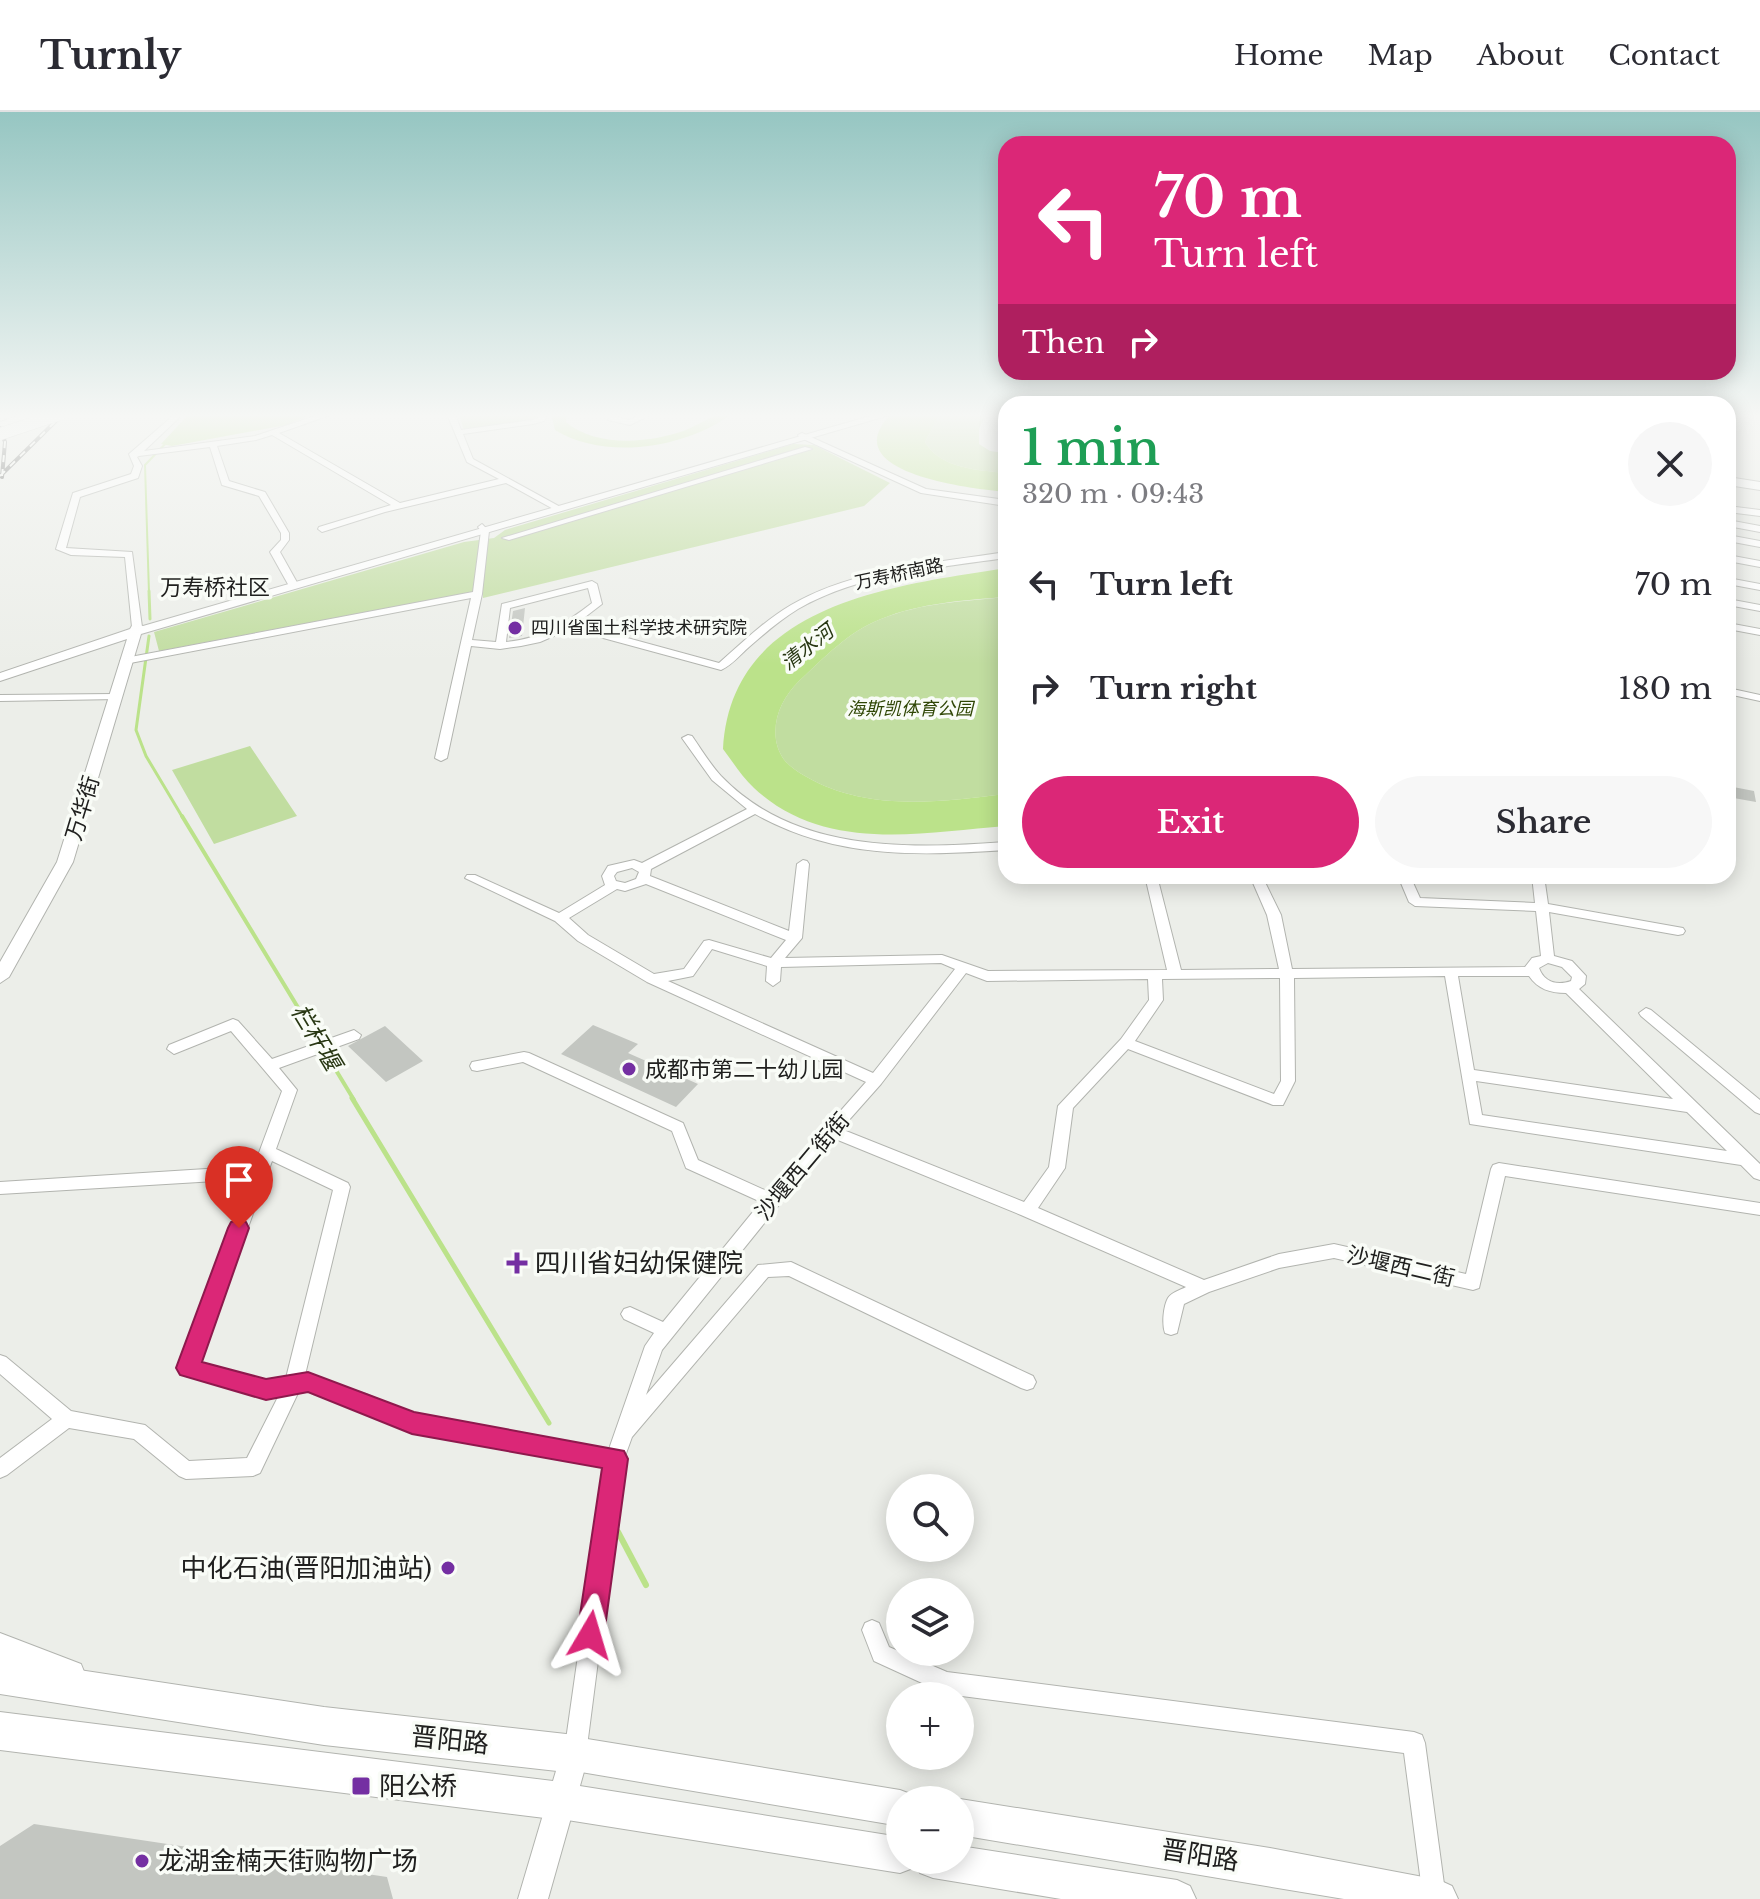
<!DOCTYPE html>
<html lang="en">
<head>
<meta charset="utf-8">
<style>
  :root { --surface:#fff; --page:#f7f7f7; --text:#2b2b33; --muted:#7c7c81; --line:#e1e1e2; --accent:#db2777 }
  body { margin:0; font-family:"Libre Baskerville","Noto Sans SC",serif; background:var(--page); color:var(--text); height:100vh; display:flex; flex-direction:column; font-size:30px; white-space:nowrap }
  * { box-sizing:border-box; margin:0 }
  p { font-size:26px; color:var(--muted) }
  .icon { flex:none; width:44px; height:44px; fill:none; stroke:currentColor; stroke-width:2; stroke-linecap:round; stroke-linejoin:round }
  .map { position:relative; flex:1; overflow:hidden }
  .panel { position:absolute; left:998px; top:284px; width:738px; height:488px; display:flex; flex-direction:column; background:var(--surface); border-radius:24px; box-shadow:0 4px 20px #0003 }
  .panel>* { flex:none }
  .hud { position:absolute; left:998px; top:24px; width:738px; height:244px; border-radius:24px; box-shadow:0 4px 20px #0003; background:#db2777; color:#fff; overflow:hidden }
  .tools { position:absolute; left:886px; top:1362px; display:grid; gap:16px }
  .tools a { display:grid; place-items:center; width:88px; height:88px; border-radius:50%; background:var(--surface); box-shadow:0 4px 20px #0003; font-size:40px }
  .pin { position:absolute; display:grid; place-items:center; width:68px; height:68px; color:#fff; margin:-82px -34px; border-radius:50% 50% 50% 0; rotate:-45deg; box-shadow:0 0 8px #0007 }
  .pin .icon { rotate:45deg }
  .me { position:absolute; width:88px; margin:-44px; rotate:7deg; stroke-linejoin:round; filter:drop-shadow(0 0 6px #0008) }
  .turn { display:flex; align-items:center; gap:28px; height:168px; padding:0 24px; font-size:36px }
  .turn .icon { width:104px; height:104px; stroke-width:2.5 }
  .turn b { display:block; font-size:56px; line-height:68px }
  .then { display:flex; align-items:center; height:76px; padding:0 24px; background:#0003; gap:16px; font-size:30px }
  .round { display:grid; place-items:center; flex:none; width:84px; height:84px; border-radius:42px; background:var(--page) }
  .overview { display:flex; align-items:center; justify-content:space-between; height:136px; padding:0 24px }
  h1 { font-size:48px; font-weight:600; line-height:60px; color:#1e9e55 }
  .action { display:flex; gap:16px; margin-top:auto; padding:16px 24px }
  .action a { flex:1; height:92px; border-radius:48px; background:var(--accent); color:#fff; font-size:32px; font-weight:600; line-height:92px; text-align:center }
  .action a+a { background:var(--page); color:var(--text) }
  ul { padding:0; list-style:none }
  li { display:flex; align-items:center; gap:24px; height:104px; padding:0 24px }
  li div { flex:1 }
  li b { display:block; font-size:30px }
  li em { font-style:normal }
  header { display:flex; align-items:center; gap:48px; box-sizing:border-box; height:112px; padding:0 40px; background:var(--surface); border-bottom:2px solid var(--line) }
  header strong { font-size:38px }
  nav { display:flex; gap:44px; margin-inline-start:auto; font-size:28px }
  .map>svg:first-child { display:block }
</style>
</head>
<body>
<header>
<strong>Turnly</strong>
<nav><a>Home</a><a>Map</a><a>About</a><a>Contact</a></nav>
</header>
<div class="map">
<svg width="1760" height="1787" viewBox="0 0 1760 1787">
  <rect width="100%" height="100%" fill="#eceee9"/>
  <!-- green -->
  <path fill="#c1dda0" d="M459 302H540L532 309 464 319Z
    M940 302H986L979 317V332L990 339 1006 341V361C978 358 941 357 925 330Z
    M793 332 814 333 890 371 864 394 483 486V478L159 539 154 520 464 430 494 426 505 418Z
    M1006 485V682C939 690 866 700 805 664 789 655 779 646 776 628 773 605 783 585 799 569 824 546 849 519 881 507 920 491 965 489 1006 485Z
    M250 634 297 704 214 732 172 658Z"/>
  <!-- water -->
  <path fill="#bbe28a" d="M189 302H313L286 313 172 334 161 332Z
    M551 302H567L566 310C596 336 651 331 686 318 705 310 710 302 732 302 685 336 606 349 555 318Z
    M891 302H940L925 330C941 357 978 358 1006 361V380C975 377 832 362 891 302Z
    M1006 456V485C965 488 920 491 881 507 849 519 824 546 799 569 783 585 773 605 776 628 779 646 789 655 805 664 866 700 939 690 1006 682V714C919 721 824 741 754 676 742 665 733 650 723 637 731 491 893 474 1006 456Z"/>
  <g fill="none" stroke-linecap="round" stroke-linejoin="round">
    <!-- stream-far4 -->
    <path stroke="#bbe28a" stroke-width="2" d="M149 481 145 353 168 329"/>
    <!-- stream-far3 -->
    <path stroke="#bbe28a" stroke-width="3" d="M149 479 150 507
      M149 524 136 618 146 644 183 706"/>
    <!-- stream-far2 -->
    <path stroke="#bbe28a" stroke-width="4" d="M182 704 354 988"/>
    <!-- stream-far1 -->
    <path stroke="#bbe28a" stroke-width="5" d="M352 986 549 1311"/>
    <!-- stream -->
    <path stroke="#bbe28a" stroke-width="6" d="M618 1420 646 1473"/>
  </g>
  <!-- building -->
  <path fill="#c3c6c1" d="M525 496 522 524 509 526 513 499Z
    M1728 674 1754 679 1756 690 1728 685Z
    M593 913 638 932 628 941 698 972 676 995 561 942Z
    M385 914 423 949 386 970 348 934Z
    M34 1712 387 1765 393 1787H0V1734Z"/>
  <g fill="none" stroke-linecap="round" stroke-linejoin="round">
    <defs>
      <path id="minor" d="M175 302H183L144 339 255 324 321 302H333L279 321 400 391 499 367 467 350 447 302H455L461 318 532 308 538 306 539 302H547L544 309 533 312 463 322 473 347 564 397 557 399 506 371 385 400 322 420 318 417 319 415 391 393 272 323 256 328 217 334 229 369 265 380 289 421V428L280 440 299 474 294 477 289 474 270 440 281 428V421L259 384 222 373 210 335 139 344 137 345 142 354 138 366 80 385 66 436 132 440 142 515 137 518 132 515 125 445 71 443 56 437 73 381 131 362 134 354 129 342Z
        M611 302H620L617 305 629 308 642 302H652L630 313 608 308Z
        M802 321 926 377 1006 388V394L921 381 799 325 798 323Z
        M805 335 812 337 509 428 502 426Z
        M1728 394 1760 398V404L1728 400Z
        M1728 408 1760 414V420L1728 414Z
        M482 412 489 419 482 482 472 528 496 530 502 492 592 469 597 472 602 492 576 512 719 551C742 531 764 509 791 493 855 456 935 451 1006 440V446C937 456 860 461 798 497 780 508 765 521 749 535 740 543 732 553 721 558L570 517 540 530 521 534 500 537 471 534 447 646 441 649 435 646 471 486 125 552 120 549 125 546 473 480 481 419 478 415ZM588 476 592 491C565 512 540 527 506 530L510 496Z
        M1728 423 1760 429V435L1728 429Z
        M1728 443 1760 449V455L1728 449Z
        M1728 466 1760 472V478L1728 472Z
        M1728 487 1760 493V499L1728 493Z
        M1728 511 1760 517V523L1728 517Z
        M1728 576 1760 583V589L1728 582Z
        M115 582 119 583V587L0 589V583Z
        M688 623 692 624C701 637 710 652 721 664 795 741 907 737 1006 730V738C917 744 835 747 755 702L651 757 650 764 789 819 797 752 803 748 807 749 809 752 802 826 785 846 942 843 988 859 1167 858 1145 764H1157L1181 858 1279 857 1267 803 1250 764H1262L1281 803 1292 857 1525 855 1532 846 1541 844 1536 799 1415 794 1409 790 1398 764H1410L1420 786 1535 791 1532 764H1544L1548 792 1683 816 1685 819 1683 822 1678 823 1549 800 1554 844 1572 849 1586 864 1585 872 1579 877 1760 1052V1068L1754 1066 1741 1053 1470 1012 1445 864 1294 866 1295 969 1283 993H1273L1128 937 1073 996 1065 1056 1038 1096 1204 1168 1279 1142 1334 1132 1466 1162 1491 1057 1493 1053 1499 1051 1760 1091V1103L1505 1064 1479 1176 1473 1178 1334 1146 1279 1156 1209 1180 1184 1192 1177 1221 1171 1223 1165 1221C1162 1213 1163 1195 1168 1186 1171 1181 1180 1178 1186 1175L1021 1103 833 1026 662 1238 646 1283 758 1153 791 1150 1033 1264 1036 1270 1033 1276 1027 1278 1021 1276 789 1164 768 1165 632 1325 624 1347 586 1642 583 1650 575 1653 567 1650 564 1642 605 1354 412 1319 361 1296 308 1278 299 1279 260 1361 253 1364 186 1367 179 1364 134 1327 69 1316 7 1363 0 1366V1346L52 1307 0 1262V1243L6 1245 71 1299 145 1313 189 1349 247 1346 279 1283 266 1285 188 1264 182 1262 179 1256 249 1067 0 1082V1070L254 1054 282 979 231 919 174 942 167 937 169 933 233 907 238 909 272 947 354 918 361 923 359 927 279 956 297 978 276 1037 348 1071 350 1075 305 1263 366 1282 414 1303 609 1337 645 1234 654 1221 624 1207 621 1202 624 1197 630 1195 663 1210 761 1090 686 1056 672 1019 523 950 477 959 472 958 470 954 472 950 524 940 529 941 683 1011 698 1048 769 1080 866 970 647 870 578 829 555 809 465 766 467 763H475L559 801 605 773 602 764 608 754 634 748 642 751 747 697 712 668 682 626ZM632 756 639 760 636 767 625 771 616 769 614 764 617 760ZM646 772 786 828 771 846 709 828 704 829 684 857 654 862 588 823 569 806 617 777 625 779ZM712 837 767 854 766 869 773 874 780 869 781 855 941 851 955 857 873 961 668 869 693 864ZM1548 851 1562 855 1572 865 1571 869C1557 874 1544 870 1539 856ZM966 861 987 869 1148 867 1149 888 1121 927 1058 994 1049 1055 1024 1090 841 1017 881 972ZM1458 864H1529C1538 877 1550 881 1566 881L1673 987 1474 958ZM1280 866 1281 969 1274 982 1135 929 1163 888 1162 867ZM1476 969 1687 1000 1727 1039 1482 1003ZM272 1049 333 1078 286 1266 266 1269 199 1251Z
        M1646 896 1651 898 1760 988V1002L1755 1000 1641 904 1639 901Z
        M872 1508 879 1511 889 1535 947 1560 1414 1620 1422 1623 1425 1631 1446 1787 1423 1786 1404 1641 946 1582 874 1549 862 1518 865 1511Z"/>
      <path id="tertiary" d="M877 302H893L141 522 73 750 9 865 0 871V850L57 750 127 527 0 569V561L130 517 133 512 143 514Z
        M0 1521 81 1552 85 1562 81 1572 71 1576 0 1547Z
        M575 1628 585 1632 589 1642 548 1787H518L561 1642 565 1632Z"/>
      <path id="secondary" d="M1728 365 1760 370V378L1728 373Z"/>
      <path id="primary" d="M575 1625 900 1678 913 1683 915 1688H900V1714L575 1659 563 1654 558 1642 563 1630Z
        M561 1671 900 1725V1748H960V1734L1177 1768 1190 1774 1196 1787H1061L933 1766 920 1761 915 1750 913 1756 900 1761 561 1707 548 1702 543 1689 548 1676Z
        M960 1687 1270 1736 1439 1768 1452 1774 1458 1787H1344L960 1723Z"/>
      <path id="trunk" d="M23 302H42L0 318V310Z
        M0 1546 324 1595 575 1623 588 1629 594 1642 588 1655 575 1661 324 1633 0 1582Z
        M0 1600 561 1670 575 1675 580 1689 575 1703 561 1708 0 1638Z"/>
    </defs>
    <!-- minor casing -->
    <use href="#minor" stroke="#b2b4af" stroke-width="2"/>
    <!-- tertiary casing -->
    <use href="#tertiary" stroke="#b2b4af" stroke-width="2"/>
    <!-- secondary casing -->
    <use href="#secondary" stroke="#b2b4af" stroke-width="2"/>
    <!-- primary casing -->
    <use href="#primary" stroke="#b2b4af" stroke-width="2"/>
    <!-- trunk casing -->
    <use href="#trunk" stroke="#b2b4af" stroke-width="2"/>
    <!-- minor -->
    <use href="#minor" fill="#fff" fill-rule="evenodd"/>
    <!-- tertiary -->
    <use href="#tertiary" fill="#fff" fill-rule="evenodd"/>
    <!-- secondary -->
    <use href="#secondary" fill="#fff" fill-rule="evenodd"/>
    <!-- primary -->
    <use href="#primary" fill="#fff" fill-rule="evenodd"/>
    <!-- trunk -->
    <use href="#trunk" fill="#fff" fill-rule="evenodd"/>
    <defs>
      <path id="rail" d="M0 316 5 330 2 365
        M0 364 63 302"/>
    </defs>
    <!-- rail casing -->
    <use href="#rail" stroke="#50514f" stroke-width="4"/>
    <!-- rail -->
    <use href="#rail" stroke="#f9fcf7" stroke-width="2" stroke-dasharray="7" stroke-linecap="butt"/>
    <defs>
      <path id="secondary-bridge" d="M0 322 60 302"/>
    </defs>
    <!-- secondary-bridge casing -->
    <use href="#secondary-bridge" stroke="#b2b4af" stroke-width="13" stroke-linecap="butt"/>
    <!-- secondary-bridge -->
    <use href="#secondary-bridge" stroke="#fff" stroke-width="12"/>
  </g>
  <!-- sky -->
  <linearGradient id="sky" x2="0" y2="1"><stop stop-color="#96c6c2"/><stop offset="0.55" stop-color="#f6f7f5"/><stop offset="1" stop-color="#f6f7f5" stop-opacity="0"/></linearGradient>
  <rect width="1760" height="552" fill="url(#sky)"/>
  <!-- route -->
  <path fill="#db2777" stroke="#8e194d" stroke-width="2" d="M239 1108 246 1110 249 1116 202 1250 266 1267 308 1260 414 1300 624 1339 628 1347 604 1523 600 1533 590 1537 581 1533 577 1523 602 1356 412 1322 308 1280 266 1288 180 1263 176 1256 228 1116 231 1110Z"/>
  <!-- markers -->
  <g fill="#742fa2" stroke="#f9fcf7" stroke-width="3">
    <circle cx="515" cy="516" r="8"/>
    <circle cx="629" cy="957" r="8"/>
    <path d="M513 1139h8v8h8v8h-8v8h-8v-8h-8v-8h8z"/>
    <circle cx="448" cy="1456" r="8"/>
    <rect x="351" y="1664" width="20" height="20" rx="4"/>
    <circle cx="142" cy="1749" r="8"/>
  </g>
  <g text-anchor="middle" stroke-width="7" stroke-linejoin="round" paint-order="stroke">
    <!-- far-street labels -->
    <g font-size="18" fill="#20201f" stroke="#f9fcf7">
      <text transform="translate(899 462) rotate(-12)" y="6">万寿桥南路</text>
    </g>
    <!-- far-poi labels -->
    <g font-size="18" fill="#20201f" stroke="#f9fcf7" text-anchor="start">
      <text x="531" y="522">四川省国土科学技术研究院</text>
    </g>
    <!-- far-park labels -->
    <g font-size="18" font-style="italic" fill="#2f4605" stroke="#f9fcf7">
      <text x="910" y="603">海斯凯体育公园</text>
    </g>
    <!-- far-water labels -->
    <g font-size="20" font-style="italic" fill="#283713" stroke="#f9fcf7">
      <text transform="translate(807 535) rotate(-38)" y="7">清水河</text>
    </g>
    <!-- far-quarter labels -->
    <g font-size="22" fill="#20201f" stroke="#f9fcf7">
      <text x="215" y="483">万寿桥社区</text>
    </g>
    <!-- street labels -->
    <g font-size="22" fill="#20201f" stroke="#f9fcf7">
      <text transform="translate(82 696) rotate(-73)" y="8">万华街</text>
      <text transform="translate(802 1054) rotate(-50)" y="8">沙堰西二街街</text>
      <text transform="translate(1401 1154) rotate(13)" y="8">沙堰西二街</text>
    </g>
    <!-- poi labels -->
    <g font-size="22" fill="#20201f" stroke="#f9fcf7" text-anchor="start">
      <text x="645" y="965">成都市第二十幼儿园</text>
    </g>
    <!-- water labels -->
    <g font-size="24" font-style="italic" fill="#283713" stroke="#f9fcf7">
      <text transform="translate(316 925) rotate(59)" y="8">栏杆堰</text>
    </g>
    <!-- near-poi labels -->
    <g font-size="26" fill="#20201f" stroke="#f9fcf7" text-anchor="start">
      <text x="535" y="1160">四川省妇幼保健院</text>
      <text x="432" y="1465" text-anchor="end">中化石油(晋阳加油站)</text>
      <text x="379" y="1683">阳公桥</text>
      <text x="158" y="1758">龙湖金楠天街购物广场</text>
    </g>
    <!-- near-street labels -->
    <g font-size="26" fill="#20201f" stroke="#f9fcf7">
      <text transform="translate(450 1628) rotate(6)" y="9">晋阳路</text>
      <text transform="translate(1200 1743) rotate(9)" y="9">晋阳路</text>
    </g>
  </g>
</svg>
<div class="tools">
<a><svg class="icon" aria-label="search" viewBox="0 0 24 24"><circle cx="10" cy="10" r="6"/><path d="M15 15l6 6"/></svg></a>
<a><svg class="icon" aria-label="layers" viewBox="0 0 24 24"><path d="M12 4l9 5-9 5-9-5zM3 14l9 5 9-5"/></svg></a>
<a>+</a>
<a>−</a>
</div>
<div class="pin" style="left:239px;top:1116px;background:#d93025"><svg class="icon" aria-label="arrive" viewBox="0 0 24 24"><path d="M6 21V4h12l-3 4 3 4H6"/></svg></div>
<svg class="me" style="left:590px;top:1523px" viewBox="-20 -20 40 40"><path d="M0-17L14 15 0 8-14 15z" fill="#db2777" stroke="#fff" stroke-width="4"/></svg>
<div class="hud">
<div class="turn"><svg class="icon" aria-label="left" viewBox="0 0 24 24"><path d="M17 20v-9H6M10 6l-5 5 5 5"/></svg><div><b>70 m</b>Turn left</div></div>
<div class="then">Then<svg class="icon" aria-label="right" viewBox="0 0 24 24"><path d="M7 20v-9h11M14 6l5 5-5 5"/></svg></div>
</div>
<section class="panel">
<div class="overview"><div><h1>1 min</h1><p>320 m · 09:43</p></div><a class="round"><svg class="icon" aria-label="close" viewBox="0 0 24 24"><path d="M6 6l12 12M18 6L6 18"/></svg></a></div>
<ul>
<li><svg class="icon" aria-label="left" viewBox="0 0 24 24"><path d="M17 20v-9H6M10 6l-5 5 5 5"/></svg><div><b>Turn left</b></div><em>70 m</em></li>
<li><svg class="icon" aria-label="right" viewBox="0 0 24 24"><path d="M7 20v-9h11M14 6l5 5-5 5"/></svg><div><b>Turn right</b></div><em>180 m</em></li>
</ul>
<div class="action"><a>Exit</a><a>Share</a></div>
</section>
</div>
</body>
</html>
